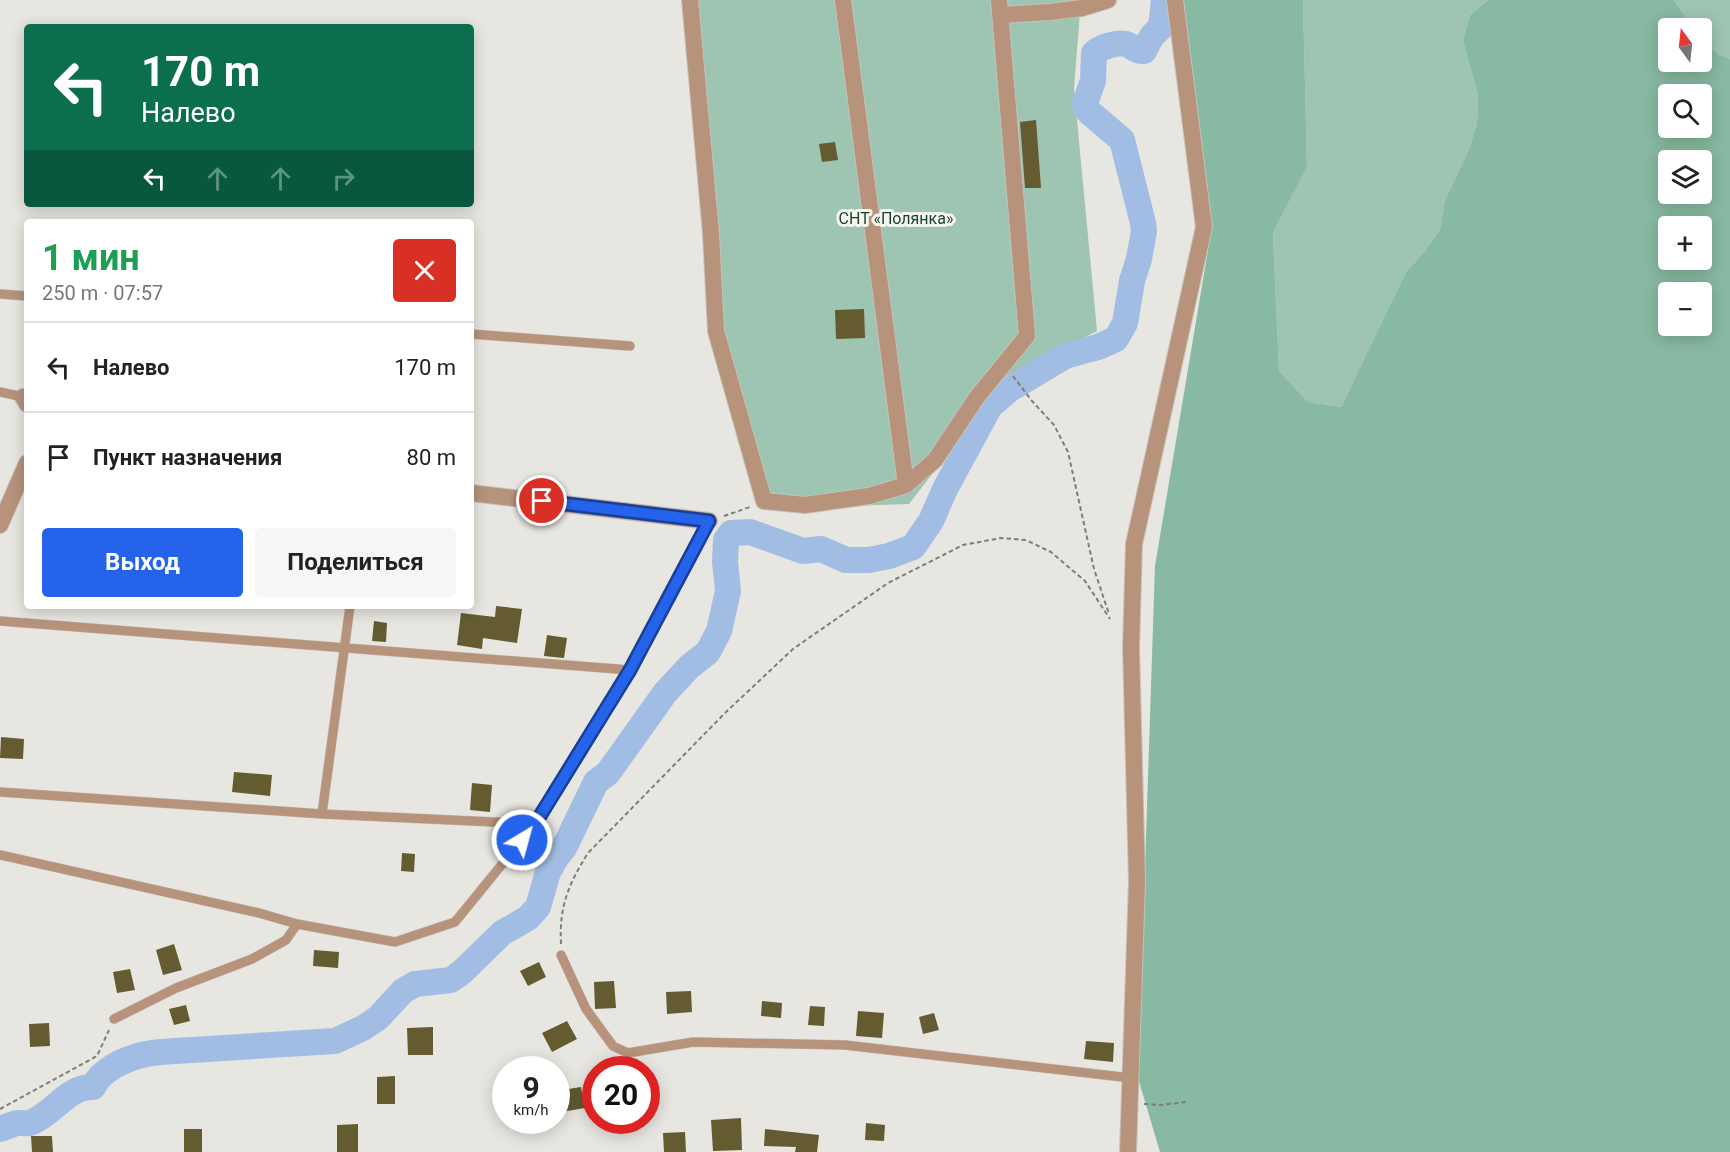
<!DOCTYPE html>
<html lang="ru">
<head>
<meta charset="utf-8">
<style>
  :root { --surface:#fff; --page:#f6f6f6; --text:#222; --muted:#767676; --line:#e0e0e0; --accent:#2563eb }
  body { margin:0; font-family:Roboto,sans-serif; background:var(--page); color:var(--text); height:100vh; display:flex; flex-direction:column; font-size:22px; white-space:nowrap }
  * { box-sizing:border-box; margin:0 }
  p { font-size:20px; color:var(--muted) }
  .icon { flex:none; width:33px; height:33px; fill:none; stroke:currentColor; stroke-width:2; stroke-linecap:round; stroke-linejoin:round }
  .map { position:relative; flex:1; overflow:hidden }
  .side { position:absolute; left:24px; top:219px; width:450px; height:390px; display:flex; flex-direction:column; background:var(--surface); border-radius:6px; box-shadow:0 3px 15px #0003 }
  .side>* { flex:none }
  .hud { position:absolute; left:24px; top:24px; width:450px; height:183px; border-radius:6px; box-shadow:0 3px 15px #0003; background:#0b6e4f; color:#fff; overflow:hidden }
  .needle { width:39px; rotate:345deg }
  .tools { position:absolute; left:1658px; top:18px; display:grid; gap:12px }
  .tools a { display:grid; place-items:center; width:54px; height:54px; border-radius:6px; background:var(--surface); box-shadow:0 3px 15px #0003; font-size:30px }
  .speed { position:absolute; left:492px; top:1056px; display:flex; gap:12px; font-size:30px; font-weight:700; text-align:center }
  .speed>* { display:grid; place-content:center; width:78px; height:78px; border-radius:50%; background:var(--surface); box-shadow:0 3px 15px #0003; line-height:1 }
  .speed small { font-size:15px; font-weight:400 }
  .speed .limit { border:9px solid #d22; background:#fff; color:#111 }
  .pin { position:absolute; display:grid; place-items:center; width:51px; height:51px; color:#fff; margin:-26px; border:3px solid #fff; border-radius:50%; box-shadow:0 2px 6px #0007 }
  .me { position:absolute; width:66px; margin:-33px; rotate:37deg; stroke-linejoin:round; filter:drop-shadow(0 0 4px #0008) }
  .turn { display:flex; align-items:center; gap:21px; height:126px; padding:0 18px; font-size:27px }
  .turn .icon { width:78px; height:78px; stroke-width:2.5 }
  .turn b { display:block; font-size:42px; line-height:51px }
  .lanes { display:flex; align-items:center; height:57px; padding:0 18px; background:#0003; justify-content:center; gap:30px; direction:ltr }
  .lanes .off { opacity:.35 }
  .round { display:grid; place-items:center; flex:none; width:63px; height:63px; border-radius:6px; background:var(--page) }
  .overview { display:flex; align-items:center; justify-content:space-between; height:102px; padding:0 18px }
  h1 { font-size:36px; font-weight:700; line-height:45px; color:#1e9e55 }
  .primary-button { display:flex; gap:12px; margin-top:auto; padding:12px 18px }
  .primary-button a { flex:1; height:69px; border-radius:6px; background:var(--accent); color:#fff; font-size:24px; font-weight:700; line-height:69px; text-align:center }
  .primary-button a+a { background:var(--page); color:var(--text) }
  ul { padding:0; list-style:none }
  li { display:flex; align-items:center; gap:18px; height:90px; padding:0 18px; border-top:2px solid var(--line) }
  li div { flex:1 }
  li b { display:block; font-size:22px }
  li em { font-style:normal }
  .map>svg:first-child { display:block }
</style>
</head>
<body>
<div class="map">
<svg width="1730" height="1152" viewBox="0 0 1730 1152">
  <rect width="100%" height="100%" fill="#e8e6e0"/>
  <!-- green -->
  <path fill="#9ec4b2" d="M685 0H1081L1074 88 1097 331 1007 377 909 504 762 509 722 337Z
    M1303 0H1488L1470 15 1463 41 1478 95 1477 123 1469 149 1445 200 1440 229 1425 251 1406 272 1341 407 1308 402 1279 371 1273 233 1307 167Z
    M1674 0H1730V59L1718 54 1701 39V28H1693Z"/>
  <!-- forest -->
  <path fill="#88b9a2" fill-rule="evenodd" d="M1183 0H1303L1307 167 1273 233 1279 371 1308 402 1341 407 1406 272 1425 251 1440 229 1445 200 1469 149 1477 123 1478 95 1463 41 1470 15 1488 0H1674L1693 28H1668V62H1701V39L1718 54 1730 59V1152H1160L1138 1078 1155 566 1212 226ZM1668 94H1701V128H1668ZM1668 160H1701V194H1668ZM1668 226H1701V260H1668ZM1668 292H1701V326H1668Z"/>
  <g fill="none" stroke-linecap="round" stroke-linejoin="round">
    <!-- river -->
    <path stroke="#a2bde3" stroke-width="26" d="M0 1129C6 1127 12 1124 18 1123 23 1123 28 1124 32 1122 54 1113 68 1086 93 1087 96 1083 98 1078 102 1075 117 1061 140 1054 160 1052L335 1041 363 1028 378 1018 403 991 415 984 451 980 462 972 502 933 528 918 538 907 548 872 556 858 564 848 596 782 608 773 665 693 689 667 708 652 719 631 728 591 725 562 726 540 731 533 750 532 803 551 821 549 846 560H869L889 556 913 547 931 521 945 489 990 406 1010 389 1065 356 1098 347 1116 339 1125 323 1132 281 1139 259 1144 231 1143 223 1122 140 1088 111 1085 103 1093 81 1094 53C1101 47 1116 42 1126 44 1133 46 1136 52 1144 51L1152 36 1161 27 1164 0"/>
  </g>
  <!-- building -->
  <path fill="#645b31" d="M1036 120 1041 188H1025L1020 122Z
    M835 142 838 160 822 162 819 144Z
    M864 309 865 338 836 339 835 310Z
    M496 606 522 609 517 643 483 638 482 649 457 645 461 613 495 617Z
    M374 621 387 623 386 642 372 641Z
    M547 635 567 638 564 658 544 656Z
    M1 737 24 739 23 759 0 758Z
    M234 772 272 775 270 796 232 792Z
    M472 783 492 785 490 812 470 810Z
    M402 853 415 854 414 872 401 871Z
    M174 944 182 970 163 975 156 950Z
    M314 950 339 952 338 968 313 966Z
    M539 962 546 977 528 986 520 971Z
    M130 969 135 990 117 993 113 972Z
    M614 981 616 1008 595 1009 594 982Z
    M691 991 692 1012 667 1014 666 992Z
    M762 1001 782 1003 781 1018 761 1016Z
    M186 1005 190 1021 174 1025 169 1009Z
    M810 1006 825 1007 824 1026 808 1025Z
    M858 1011 884 1013 882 1038 856 1036Z
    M934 1013 939 1030 923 1034 919 1017Z
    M567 1021 577 1039 552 1052 542 1033Z
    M49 1023 50 1046 30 1047 29 1024Z
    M433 1027V1055H408L407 1028Z
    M1086 1041 1114 1043 1113 1062 1084 1059Z
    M395 1076V1104H377V1077Z
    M581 1087 585 1108 556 1113V1091Z
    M741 1118 742 1150 713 1151 711 1120Z
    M866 1123 885 1125 884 1141 865 1140Z
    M358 1124V1152H337V1125Z
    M184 1129H202V1152H184Z
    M765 1129 819 1135 817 1152H795L796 1147 764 1146Z
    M685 1132 686 1152H664L663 1133Z
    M31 1136H52L53 1152H32Z"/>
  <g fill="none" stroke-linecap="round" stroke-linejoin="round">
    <defs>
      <path id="service" d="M0 294 27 296
        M471 334 630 346
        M0 392 23 397
        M0 621 630 670
        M0 792 322 814 535 824
        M322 814 350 606
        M0 855 259 913 297 924 395 942 455 922 535 824 630 670 709 521
        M561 955 586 1009 613 1046 628 1053 693 1042 845 1045 1131 1078
        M114 1019 176 988 252 959 286 940 297 924"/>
      <path id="minor" d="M690 0 711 234 716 331 764 501 805 505 869 496 906 485 935 460 977 397 1027 336 999 0
        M843 0 906 485
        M1000 15 1050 12 1082 8 1108 0
        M23 397 27 404
        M471 493 709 521
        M0 525 27 463
        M1128 1152 1137 881 1131 648 1134 544 1204 227 1175 0"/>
    </defs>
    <!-- service casing -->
    <use href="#service" stroke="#c4c2bd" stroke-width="10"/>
    <!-- minor casing -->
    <use href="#minor" stroke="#c4c2bd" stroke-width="18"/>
    <!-- path -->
    <path stroke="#7f7e7a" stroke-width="2" stroke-dasharray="4.5 3" stroke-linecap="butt" d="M1013 376 1032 401 1054 425 1068 452 1094 569 1109 614
      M724 516 750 507
      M561 944C559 907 568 885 588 853L725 713 793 649 888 583 963 545 1001 538 1026 540 1051 552 1085 581 1110 619
      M1144 1104 1161 1105 1186 1102
      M0 1109 97 1056 109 1030"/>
    <!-- service -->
    <use href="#service" stroke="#b7937c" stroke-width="9"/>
    <!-- minor -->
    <use href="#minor" stroke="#b7937c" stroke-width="16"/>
  </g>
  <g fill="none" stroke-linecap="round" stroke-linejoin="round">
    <defs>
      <path id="route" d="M522 840 535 824 630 670 709 521 542 501"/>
    </defs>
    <!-- route casing -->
    <use href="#route" stroke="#184099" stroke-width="15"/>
    <!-- route -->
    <use href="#route" stroke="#2563eb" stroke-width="10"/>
  </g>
  <g text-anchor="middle" stroke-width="6" stroke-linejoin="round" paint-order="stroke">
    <!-- park labels -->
    <g font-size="16" fill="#153f2e" stroke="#f5f4ed">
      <text x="896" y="224">СНТ «Полянка»</text>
    </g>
  </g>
</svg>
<div class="tools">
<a><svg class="needle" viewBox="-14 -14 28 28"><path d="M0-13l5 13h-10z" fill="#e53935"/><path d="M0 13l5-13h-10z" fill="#767676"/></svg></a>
<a><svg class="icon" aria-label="search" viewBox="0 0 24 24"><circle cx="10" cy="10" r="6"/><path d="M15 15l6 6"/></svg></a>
<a><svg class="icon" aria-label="layers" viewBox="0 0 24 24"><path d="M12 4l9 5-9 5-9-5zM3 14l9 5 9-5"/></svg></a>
<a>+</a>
<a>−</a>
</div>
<div class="speed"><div>9<small>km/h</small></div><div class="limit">20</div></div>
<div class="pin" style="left:542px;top:501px;background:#d93025"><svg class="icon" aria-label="arrive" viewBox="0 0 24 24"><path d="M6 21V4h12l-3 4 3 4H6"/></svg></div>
<svg class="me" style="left:522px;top:840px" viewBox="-20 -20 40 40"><circle r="17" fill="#2563eb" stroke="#fff" stroke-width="3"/><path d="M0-11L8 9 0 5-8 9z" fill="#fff"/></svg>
<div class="hud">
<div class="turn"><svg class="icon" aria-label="left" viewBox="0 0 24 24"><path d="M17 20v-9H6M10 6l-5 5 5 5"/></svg><div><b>170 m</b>Налево</div></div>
<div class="lanes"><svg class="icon" aria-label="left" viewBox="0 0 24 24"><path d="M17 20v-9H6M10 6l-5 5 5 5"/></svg><svg class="icon off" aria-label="ahead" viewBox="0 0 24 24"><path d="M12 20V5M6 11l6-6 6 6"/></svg><svg class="icon off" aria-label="ahead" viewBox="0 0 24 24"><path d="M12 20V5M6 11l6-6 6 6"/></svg><svg class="icon off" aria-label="right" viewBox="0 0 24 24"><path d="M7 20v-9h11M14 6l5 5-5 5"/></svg></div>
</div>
<section class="side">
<div class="overview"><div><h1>1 мин</h1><p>250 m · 07:57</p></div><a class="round" style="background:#d93025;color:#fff"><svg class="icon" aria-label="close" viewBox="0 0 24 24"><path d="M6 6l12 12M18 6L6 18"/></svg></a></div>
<ul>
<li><svg class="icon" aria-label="left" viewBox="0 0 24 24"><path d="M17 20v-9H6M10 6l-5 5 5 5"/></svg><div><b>Налево</b></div><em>170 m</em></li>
<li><svg class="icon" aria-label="arrive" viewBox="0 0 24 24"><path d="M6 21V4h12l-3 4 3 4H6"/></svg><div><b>Пункт назначения</b></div><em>80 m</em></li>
</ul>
<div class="primary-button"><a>Выход</a><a>Поделиться</a></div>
</section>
</div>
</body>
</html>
